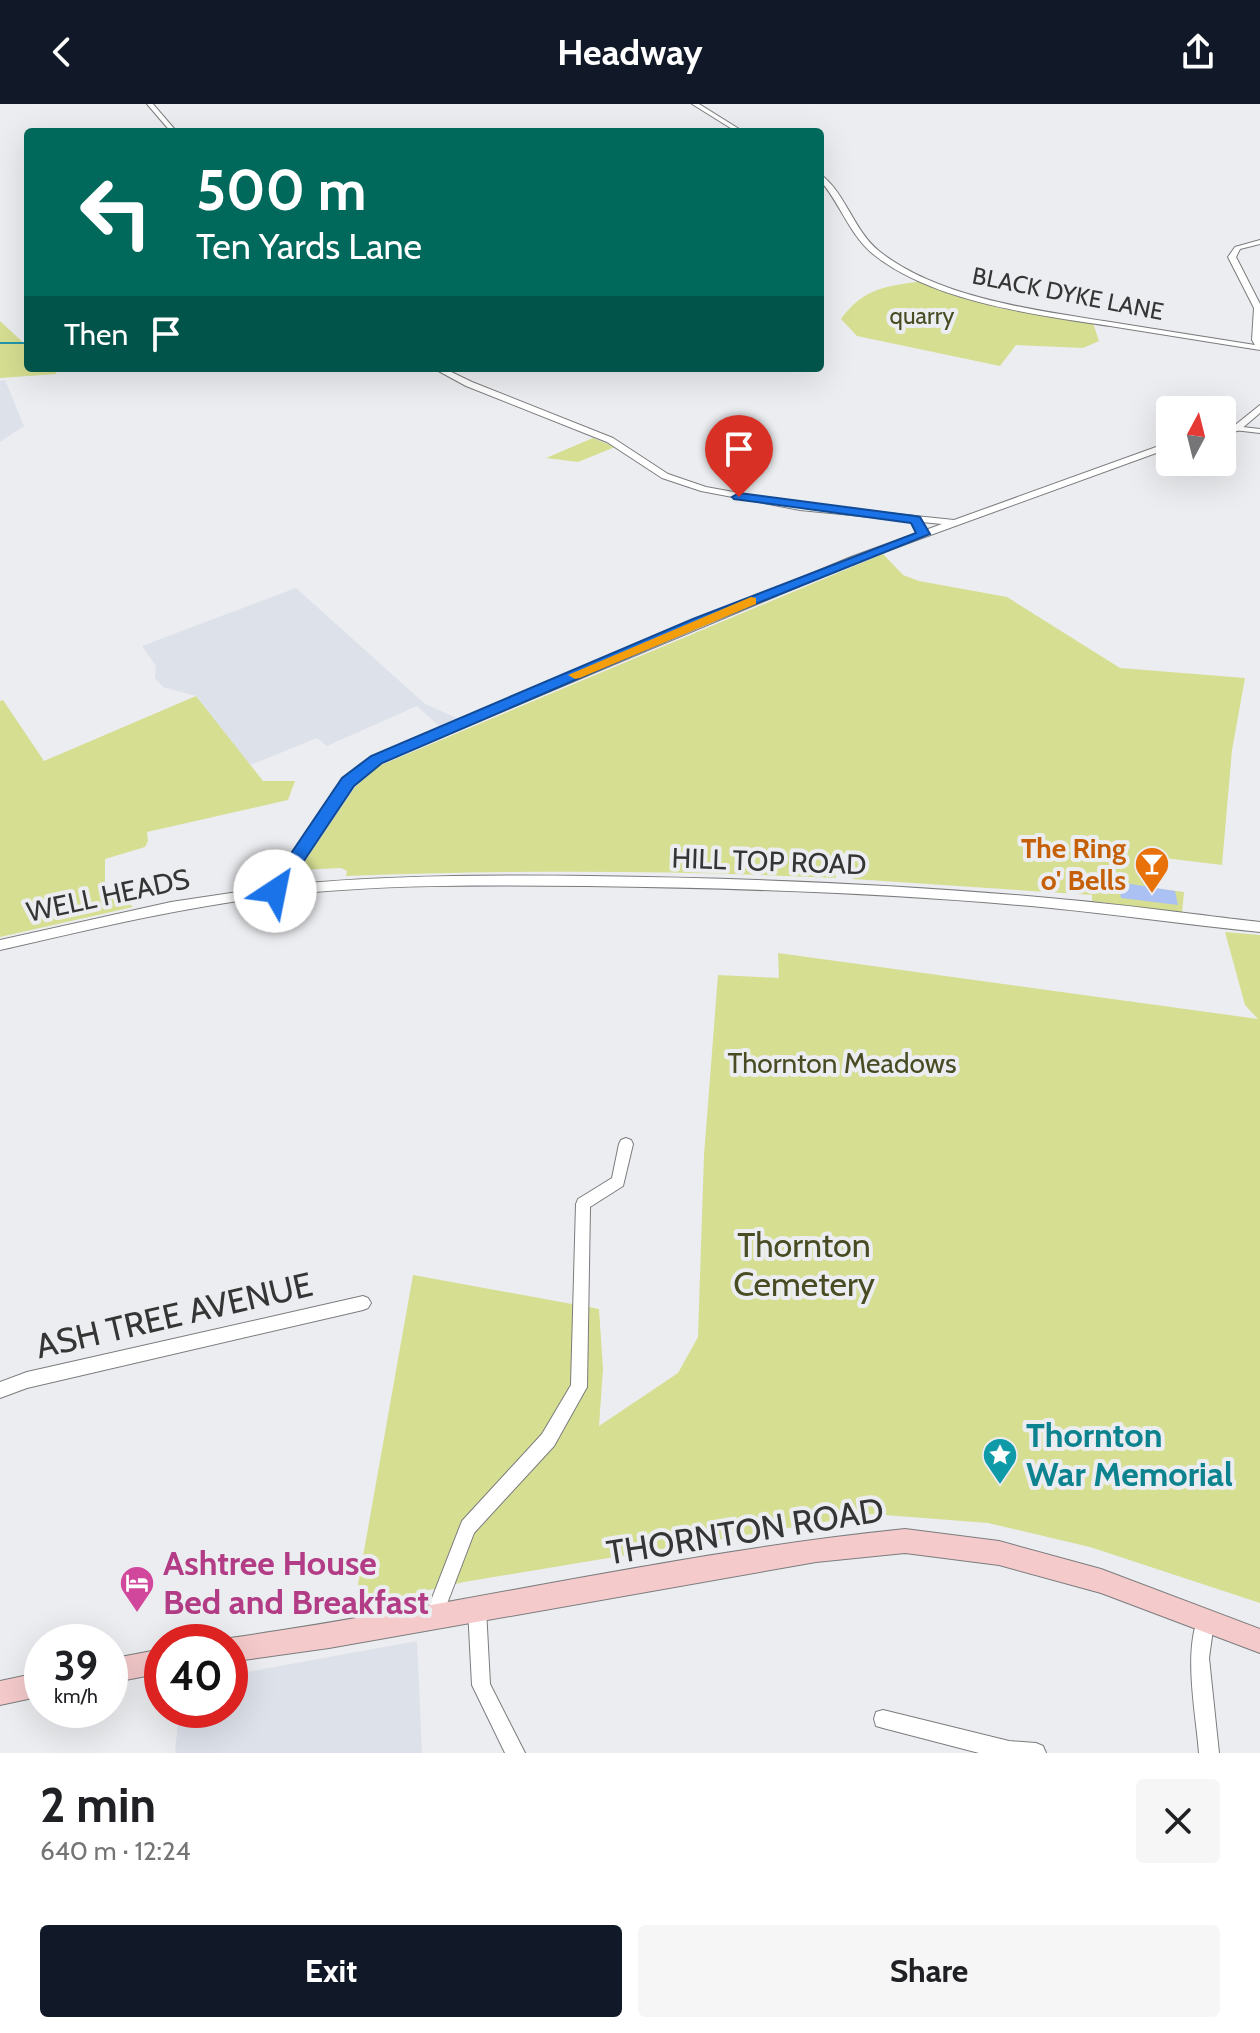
<!DOCTYPE html>
<html lang="en">
<head>
<meta charset="utf-8">
<style>
  :root { --surface:#fff; --page:#f6f6f6; --text:#202124; --muted:#757577; --accent:#111827 }
  body { margin:0; font-family:Cabin,sans-serif; background:var(--page); color:var(--text); height:100vh; display:flex; flex-direction:column; font-size:30px; white-space:nowrap }
  * { box-sizing:border-box; margin:0 }
  p { font-size:26px; color:var(--muted) }
  .icon { flex:none; width:44px; height:44px; fill:none; stroke:currentColor; stroke-width:2; stroke-linecap:round; stroke-linejoin:round }
  .map { position:relative; height:1649px; overflow:hidden }
  .panel { display:flex; flex-direction:column; background:var(--surface); flex:1 }
  .panel>* { flex:none }
  .guide { position:absolute; left:24px; top:24px; width:800px; height:244px; border-radius:8px; box-shadow:0 8px 32px #0002; background:#00695c; color:#fff; overflow:hidden }
  .needle { width:52px; rotate:7deg }
  .fabs { position:absolute; left:1156px; top:292px; display:grid; gap:16px }
  .fabs a { display:grid; place-items:center; width:80px; height:80px; border-radius:8px; background:var(--surface); box-shadow:0 8px 32px #0002; font-size:40px }
  .speed { position:absolute; left:24px; top:1520px; display:flex; gap:16px; font-size:40px; font-weight:700; text-align:center }
  .speed>* { display:grid; place-content:center; width:104px; height:104px; border-radius:50%; background:var(--surface); box-shadow:0 8px 32px #0002; line-height:1 }
  .speed small { font-size:20px; font-weight:400 }
  .speed .limit { border:12px solid #d22; background:#fff; color:#111 }
  .pin { position:absolute; display:grid; place-items:center; width:68px; height:68px; color:#fff; margin:-82px -34px; border-radius:50% 50% 50% 0; rotate:-45deg; box-shadow:0 0 8px #0007 }
  .pin .icon { rotate:45deg }
  .me { position:absolute; width:88px; margin:-44px; rotate:34deg; stroke-linejoin:round; filter:drop-shadow(0 0 6px #0008) }
  .turn { display:flex; align-items:center; gap:28px; height:168px; padding:0 40px; font-size:36px }
  .turn .icon { width:104px; height:104px; stroke-width:2.5 }
  .turn b { display:block; font-size:56px; line-height:68px }
  .then { display:flex; align-items:center; height:76px; padding:0 40px; background:#0003; gap:16px; font-size:30px }
  .round { display:grid; place-items:center; flex:none; width:84px; height:84px; border-radius:8px; background:var(--page) }
  .headline { display:flex; align-items:center; justify-content:space-between; height:136px; padding:0 40px }
  h1 { font-size:48px; font-weight:700; line-height:60px }
  .button { display:flex; gap:16px; margin-top:auto; padding:16px 40px }
  .button a { flex:1; height:92px; border-radius:8px; background:var(--accent); color:#fff; font-size:32px; font-weight:700; line-height:92px; text-align:center }
  .button a+a { background:var(--page); color:var(--text) }
  header { display:flex; justify-content:space-between; align-items:center; height:104px; padding:0 40px; background:var(--accent); color:#fff; font-size:36px; font-weight:700 }
  .map>svg:first-child { display:block }
</style>
</head>
<body>
<header><svg class="icon" aria-label="back" viewBox="0 0 24 24"><path d="M15 5l-7 7 7 7"/></svg>Headway<svg class="icon" aria-label="share" viewBox="0 0 24 24"><path d="M12 15V3M7 8l5-5 5 5M5 13v7h14v-7"/></svg></header>
<div class="map">
<svg width="1260" height="1649" viewBox="0 0 1260 1649">
  <rect width="100%" height="100%" fill="#ecedf0"/>
  <!-- built -->
  <path fill="#dde1ea" d="M5 276 24 322 0 338V277Z
    M296 484 425 600 461 616 441 624 417 602 327 642 317 634 250 661 196 592 163 583 155 574 156 562 142 542Z
    M417 1537 422 1649H175L179 1606H230V1571Z"/>
  <!-- green -->
  <path fill="#d6de92" d="M923 177 999 204 1093 219 1099 237 1083 244 1016 241 1000 262 857 232 841 215C863 184 887 182 923 177Z
    M0 217 28 243V264H51L57 270 0 274Z
    M593 334 615 343 578 358 546 354Z
    M883 450 903 471 919 477 1007 493 1120 564 1245 574 1232 646 1222 761 1148 752 1153 784 1184 788 1182 809 1092 797V791L853 775 850 750 834 749 836 774C672 766 509 766 346 772L347 767 341 764 299 766 355 683 379 662Z
    M196 592 263 677H295L288 696 147 728 148 737 145 743 105 755V783L123 793 133 803 0 833V597L3 596 44 657Z
    M1225 828 1260 831V1499L1090 1443 988 1419 872 1410 464 1478 354 1503 413 1171 599 1205 603 1265 599 1322 678 1269 698 1233 704 1051 718 871 779 874 778 849 1258 915 1245 901Z"/>
  <g fill="none" stroke-linecap="round" stroke-linejoin="round">
    <!-- stream -->
    <path stroke="#2496aa" stroke-width="2" d="M0 239H28"/>
  </g>
  <!-- building -->
  <path fill="#abc0f3" d="M1118 778 1175 787 1178 801 1121 794Z"/>
  <g fill="none" stroke-linecap="round" stroke-linejoin="round">
    <defs>
      <path id="minor" d="M1234 322 1260 325V329L1234 326Z
        M912 414H918L928 430 927 432H921L911 416Z
        M626 1034 631 1036 633 1040 623 1082 590 1103 587 1283 554 1342 474 1429 440 1518 434 1521 428 1518 425 1512 462 1417 542 1330 571 1281 576 1100 578 1095 612 1074 619 1040 621 1036Z
        M363 1192 368 1194 371 1199 368 1204 363 1206 27 1284 0 1294V1278L27 1268Z
        M477 1496 483 1499 486 1505 490 1580 525 1649H505L472 1581 468 1505 471 1499Z
        M1205 1509 1211 1512 1214 1518 1209 1554 1219 1649H1199C1196 1610 1183 1548 1199 1512Z
        M883 1606 1009 1637 1036 1639 1043 1642 1046 1649H979L883 1624 876 1622 874 1615 876 1608Z"/>
      <path id="tertiary" d="M147 0H153L177 28H171Z
        M692 0H699L744 28H737Z
        M820 70C846 89 853 126 879 147 936 193 1033 206 1104 217 1154 225 1204 233 1255 241L1252 236 1254 204 1228 153 1235 143 1260 136V140L1240 145 1236 153 1260 200V246C1210 238 1160 230 1110 222 1037 211 932 198 873 150 849 130 840 99 820 76Z
        M433 264H443L472 278 613 334 668 370 706 383 800 400 954 416 1170 338V344L859 457 380 659 352 681 286 781C387 771 488 771 589 772 743 774 896 780 1049 794 1120 800 1190 810 1260 818V828C1190 821 1121 811 1051 804 897 789 742 784 587 782 483 781 378 780 275 792 182 803 91 825 0 846V836L171 798 271 783 344 675 372 653 851 453 942 420 800 406 701 387 662 374 607 338 466 282Z
        M1260 301V309L1240 326 1222 332V326L1234 322Z"/>
      <path id="secondary" d="M905 1425 999 1437 1101 1465 1260 1525V1549L1101 1489 999 1461 905 1449 816 1458 329 1544 230 1558V1538H221L230 1534C456 1502 678 1448 905 1425Z
        M162 1545V1569L110 1579V1555Z
        M42 1568V1592L0 1601V1577Z"/>
    </defs>
    <!-- minor casing -->
    <use href="#minor" stroke="#7b7c7e" stroke-width="2"/>
    <!-- tertiary casing -->
    <use href="#tertiary" stroke="#7b7c7e" stroke-width="2"/>
    <!-- secondary casing -->
    <use href="#secondary" stroke="#7b7c7e" stroke-width="2"/>
    <!-- minor -->
    <use href="#minor" fill="#fff" fill-rule="evenodd"/>
    <!-- tertiary -->
    <use href="#tertiary" fill="#fff" fill-rule="evenodd"/>
    <!-- secondary -->
    <use href="#secondary" fill="#f5cacb" fill-rule="evenodd"/>
  </g>
  <!-- route -->
  <path fill="#1a73e8" stroke="#114b97" stroke-width="2" d="M739 389 915 412 920 413 930 430 703 521 382 659 354 682 281 791H269L266 787 269 782 342 674 371 652 693 515 916 429 911 419 734 395 732 393Z"/>
  <!-- slow -->
  <path fill="#f59e0b" d="M751 493 756 494V500L580 574 575 575 568 571Z"/>
  <!-- icons -->
  <defs>
    <symbol id="bar-pin" viewBox="-11 -11 22 30"><path d="M0 17L-7.5 6A9.5 9.5 0 1 1 7.5 6Z" fill="#e8710a" stroke="#ecedf0"/><path d="M-6-5H6L.8 .8V4.5H3.5V6h-7V4.5H-.8V.8Z" fill="#fff"/></symbol>
    <symbol id="sight-pin" viewBox="-11 -11 22 30"><path d="M0 17L-7.5 6A9.5 9.5 0 1 1 7.5 6Z" fill="#0f9aa8" stroke="#ecedf0"/><path d="M0-6L1.8-2.2L6-1.7L2.9 1.2L3.7 5.4L0 3.3L-3.7 5.4L-2.9 1.2L-6-1.7L-1.8-2.2Z" fill="#fff"/></symbol>
    <symbol id="hotel-pin" viewBox="-11 -11 22 30"><path d="M0 17L-7.5 6A9.5 9.5 0 1 1 7.5 6Z" fill="#d1479c" stroke="#ecedf0"/><path d="M-6-4.5h1.5V1H6V5H4.5V3h-9V5H-6ZM-4 0a1.8 1.8 0 1 1 3.6 0ZM.5 0V-2.5h3Q6-2.5 6 0Z" fill="#fff"/></symbol>
  </defs>
  <g fill-rule="evenodd">
    <use href="#bar-pin" x="1132" y="740" width="40" height="54"/>
    <use href="#sight-pin" x="980" y="1331" width="40" height="54"/>
    <use href="#hotel-pin" x="117" y="1459" width="40" height="54"/>
  </g>
  <g text-anchor="middle" stroke-width="8" stroke-linejoin="round" paint-order="stroke">
    <!-- far-street labels -->
    <g font-size="24" fill="#353536" stroke="#ecedf0">
      <text transform="translate(1068 190) rotate(11)" y="8">BLACK DYKE LANE</text>
    </g>
    <!-- far-park labels -->
    <g font-size="24" fill="#494c23" stroke="#ecedf0">
      <text x="922" y="220">quarry</text>
    </g>
    <!-- food labels -->
    <g font-size="28" font-weight="bold" fill="#c56008" stroke="#ecedf0" text-anchor="end">
      <text x="1126" y="754">The Ring<tspan x="1126" dy="32">o' Bells</tspan></text>
    </g>
    <!-- street labels -->
    <g font-size="28" fill="#353536" stroke="#ecedf0">
      <text transform="translate(769 757) rotate(2)" y="10">HILL TOP ROAD</text>
      <text transform="translate(108 791) rotate(-12)" y="10">WELL HEADS</text>
    </g>
    <!-- park labels -->
    <g font-size="28" fill="#494c23" stroke="#ecedf0">
      <text x="842" y="969">Thornton Meadows</text>
    </g>
    <!-- near-park labels -->
    <g font-size="34" fill="#494c23" stroke="#ecedf0">
      <text x="804" y="1153">Thornton<tspan x="804" dy="39">Cemetery</tspan></text>
    </g>
    <!-- near-street labels -->
    <g font-size="34" fill="#353536" stroke="#ecedf0">
      <text transform="translate(174 1211) rotate(-13)" y="12">ASH TREE AVENUE</text>
      <text transform="translate(745 1427) rotate(-9)" y="12">THORNTON ROAD</text>
    </g>
    <!-- near-culture labels -->
    <g font-size="34" font-weight="bold" fill="#0d838f" stroke="#ecedf0" text-anchor="start">
      <text x="1026" y="1343">Thornton<tspan x="1026" dy="39">War Memorial</tspan></text>
    </g>
    <!-- near-hotel labels -->
    <g font-size="34" font-weight="bold" fill="#b23c85" stroke="#ecedf0" text-anchor="start">
      <text x="163" y="1471">Ashtree House<tspan x="163" dy="39">Bed and Breakfast</tspan></text>
    </g>
  </g>
</svg>
<div class="fabs">
<a><svg class="needle" viewBox="-14 -14 28 28"><path d="M0-13l5 13h-10z" fill="#e53935"/><path d="M0 13l5-13h-10z" fill="#757577"/></svg></a>
</div>
<div class="speed"><div>39<small>km/h</small></div><div class="limit">40</div></div>
<div class="pin" style="left:739px;top:393px;background:#d93025"><svg class="icon" aria-label="arrive" viewBox="0 0 24 24"><path d="M6 21V4h12l-3 4 3 4H6"/></svg></div>
<svg class="me" style="left:275px;top:787px" viewBox="-20 -20 40 40"><circle r="19" fill="#fff"/><path d="M0-13L10 11 0 6-10 11z" fill="#1a73e8"/></svg>
<div class="guide">
<div class="turn"><svg class="icon" aria-label="left" viewBox="0 0 24 24"><path d="M17 20v-9H6M10 6l-5 5 5 5"/></svg><div><b>500 m</b>Ten Yards Lane</div></div>
<div class="then">Then<svg class="icon" aria-label="arrive" viewBox="0 0 24 24"><path d="M6 21V4h12l-3 4 3 4H6"/></svg></div>
</div>
</div>
<section class="panel">
<div class="headline"><div><h1>2 min</h1><p>640 m · 12:24</p></div><a class="round"><svg class="icon" aria-label="close" viewBox="0 0 24 24"><path d="M6 6l12 12M18 6L6 18"/></svg></a></div>
<div class="button"><a>Exit</a><a>Share</a></div>
</section>
</body>
</html>
